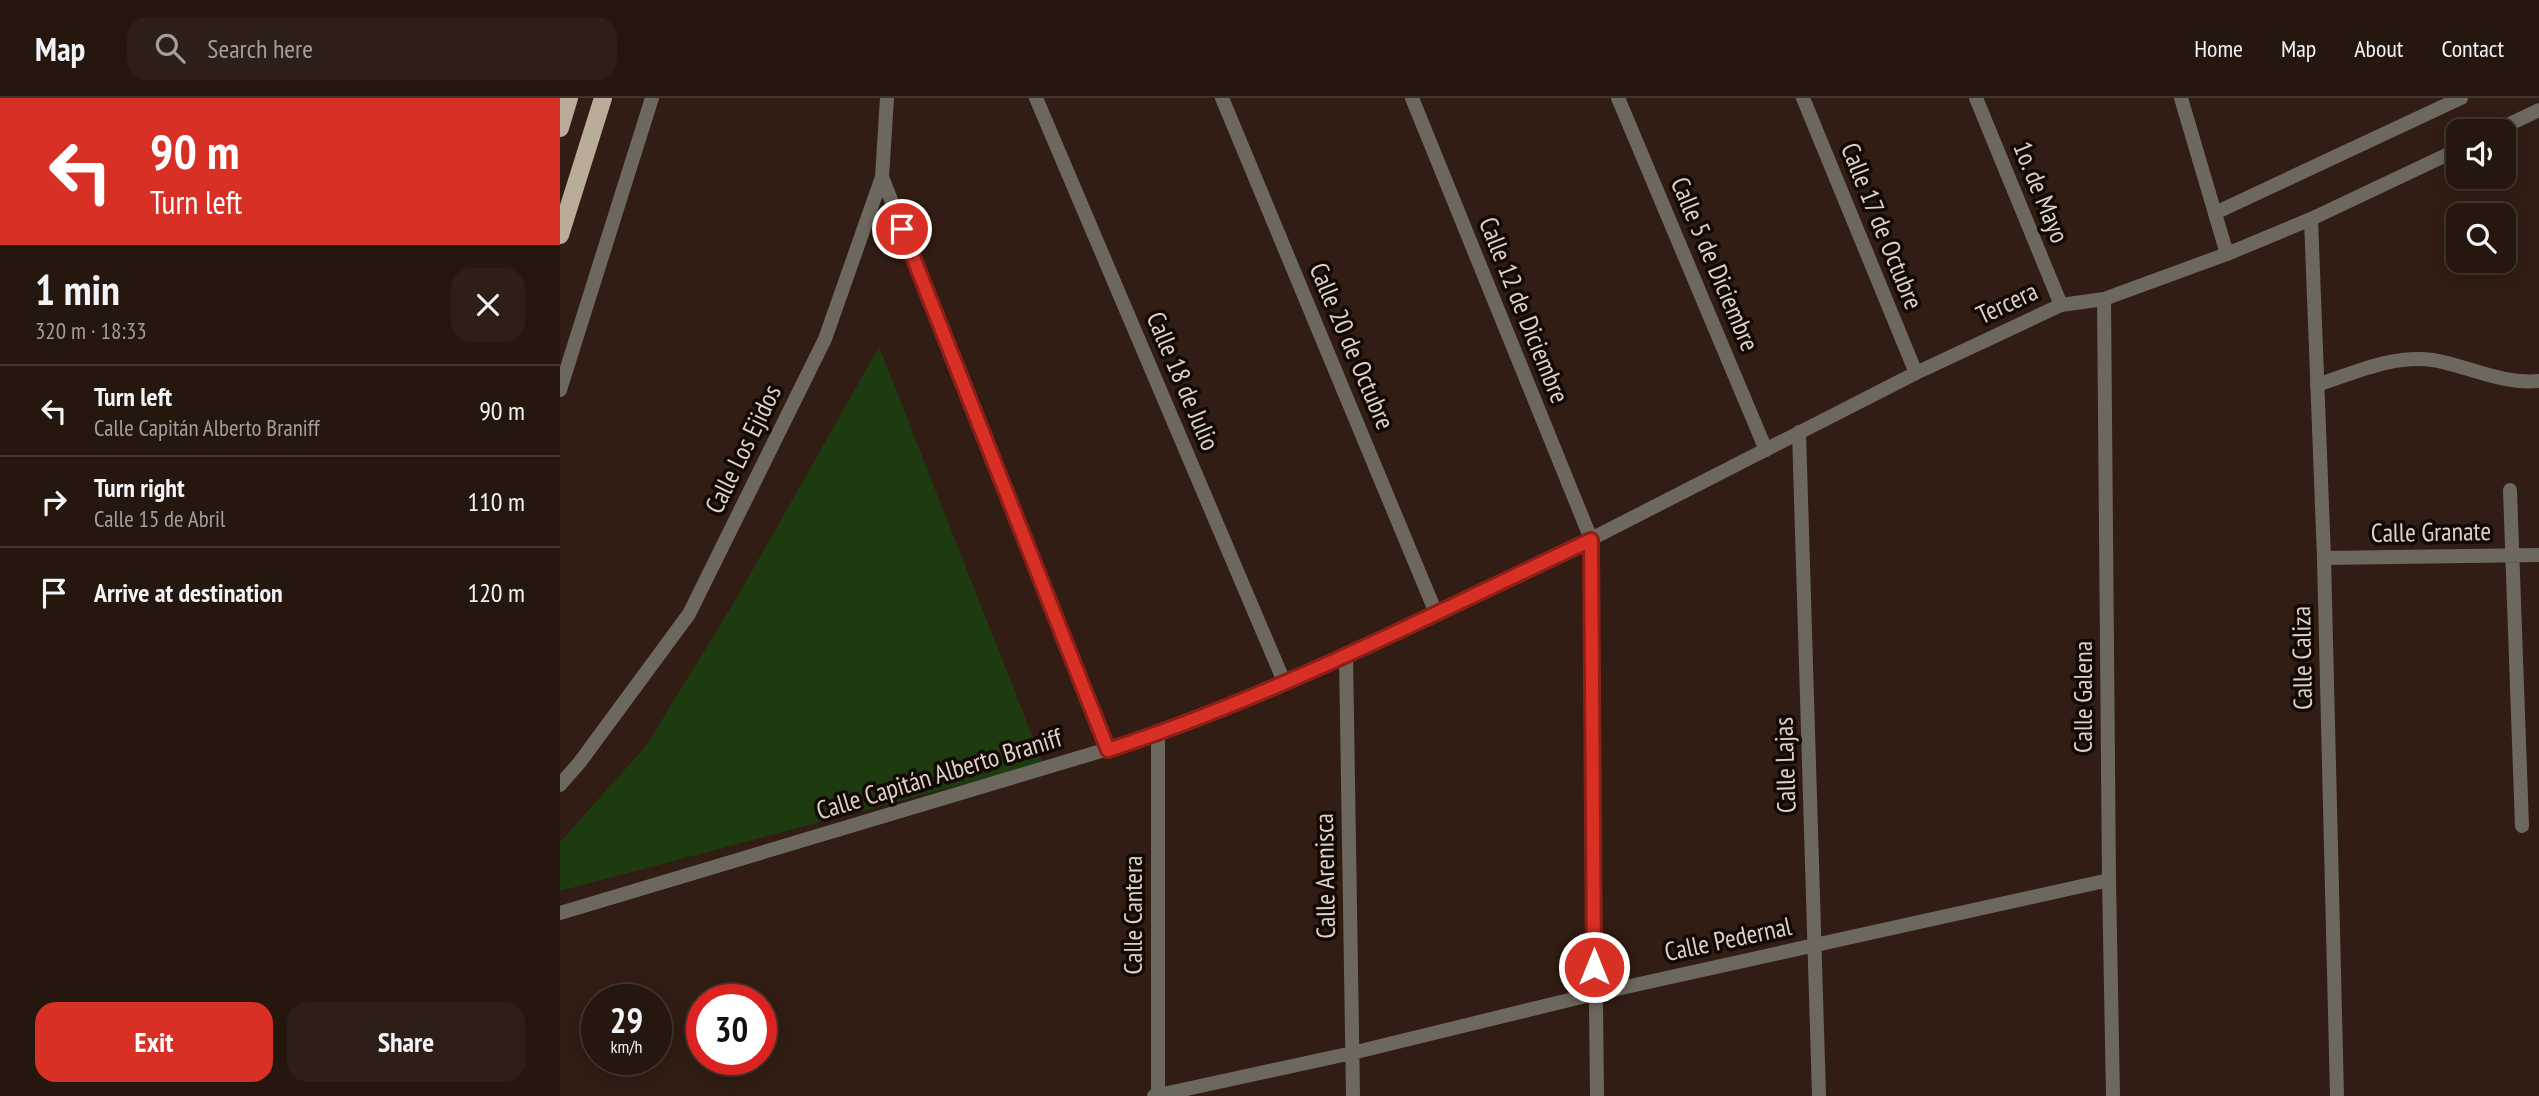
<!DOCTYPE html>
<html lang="en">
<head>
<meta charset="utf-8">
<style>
  :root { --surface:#25160e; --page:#2d1f17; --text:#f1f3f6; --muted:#a39f9e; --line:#42352e; --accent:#d93025 }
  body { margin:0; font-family:"PT Sans Narrow",sans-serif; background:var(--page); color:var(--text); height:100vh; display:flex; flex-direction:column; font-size:26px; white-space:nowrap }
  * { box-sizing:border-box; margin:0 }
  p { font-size:23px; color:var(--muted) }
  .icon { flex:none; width:38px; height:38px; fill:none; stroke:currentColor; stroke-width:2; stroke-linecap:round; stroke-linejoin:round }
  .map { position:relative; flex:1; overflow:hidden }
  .panel { display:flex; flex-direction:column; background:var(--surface); width:560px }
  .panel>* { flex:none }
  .top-card { background:#d93025; color:#fff; overflow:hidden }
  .controls { position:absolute; left:1886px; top:21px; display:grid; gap:14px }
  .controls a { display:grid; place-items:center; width:70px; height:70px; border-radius:14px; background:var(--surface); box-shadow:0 4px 18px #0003,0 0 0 2px var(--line); font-size:35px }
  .speed { position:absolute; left:21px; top:886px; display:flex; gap:14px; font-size:35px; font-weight:700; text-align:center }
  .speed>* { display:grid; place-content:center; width:91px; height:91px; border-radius:50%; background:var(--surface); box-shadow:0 4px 18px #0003,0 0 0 2px var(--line); line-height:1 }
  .speed small { font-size:18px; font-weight:400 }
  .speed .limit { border:10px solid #d22; background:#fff; color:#111 }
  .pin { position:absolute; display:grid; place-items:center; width:60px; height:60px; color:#fff; margin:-30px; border:4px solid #fff; border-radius:50%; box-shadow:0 2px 7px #0007 }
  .me { position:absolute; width:77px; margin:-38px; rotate:0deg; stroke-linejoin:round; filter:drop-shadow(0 0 5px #0008) }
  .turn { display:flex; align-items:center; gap:24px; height:147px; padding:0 35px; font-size:32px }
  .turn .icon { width:91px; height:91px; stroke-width:2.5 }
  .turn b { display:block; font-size:49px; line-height:60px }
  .round { display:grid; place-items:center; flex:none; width:74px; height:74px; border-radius:21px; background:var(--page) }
  .overview { display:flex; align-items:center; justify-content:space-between; height:119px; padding:0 35px }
  h1 { font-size:42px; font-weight:800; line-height:52px }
  .cta { display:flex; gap:14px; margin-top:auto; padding:14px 35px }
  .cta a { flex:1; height:80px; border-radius:21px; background:var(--accent); color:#fff; font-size:28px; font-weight:800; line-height:80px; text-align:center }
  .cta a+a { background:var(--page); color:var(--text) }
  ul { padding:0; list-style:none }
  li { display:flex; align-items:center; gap:21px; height:91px; padding:0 35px; border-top:2px solid var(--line) }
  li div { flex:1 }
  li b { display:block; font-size:26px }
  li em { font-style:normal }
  header { display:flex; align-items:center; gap:42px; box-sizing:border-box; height:98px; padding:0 35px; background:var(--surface); border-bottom:2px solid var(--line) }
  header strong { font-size:33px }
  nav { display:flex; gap:38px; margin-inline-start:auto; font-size:24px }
  .search { width:490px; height:63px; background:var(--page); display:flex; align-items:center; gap:18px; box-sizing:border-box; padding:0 24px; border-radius:21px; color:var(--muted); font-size:26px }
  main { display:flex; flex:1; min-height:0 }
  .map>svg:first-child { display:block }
</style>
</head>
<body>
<header>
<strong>Map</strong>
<div class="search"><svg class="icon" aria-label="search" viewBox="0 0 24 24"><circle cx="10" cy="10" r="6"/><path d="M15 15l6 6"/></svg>Search here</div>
<nav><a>Home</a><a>Map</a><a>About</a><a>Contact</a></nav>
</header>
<main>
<section class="panel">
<div class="top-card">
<div class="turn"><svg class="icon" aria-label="left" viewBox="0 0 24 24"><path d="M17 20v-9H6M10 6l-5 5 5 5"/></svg><div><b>90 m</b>Turn left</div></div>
</div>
<div class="overview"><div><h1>1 min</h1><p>320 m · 18:33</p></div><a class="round"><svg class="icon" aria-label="close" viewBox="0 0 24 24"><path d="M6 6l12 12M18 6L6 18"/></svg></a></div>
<ul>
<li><svg class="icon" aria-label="left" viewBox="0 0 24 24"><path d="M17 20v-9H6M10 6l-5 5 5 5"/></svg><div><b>Turn left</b><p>Calle Capitán Alberto Braniff</p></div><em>90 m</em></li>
<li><svg class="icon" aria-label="right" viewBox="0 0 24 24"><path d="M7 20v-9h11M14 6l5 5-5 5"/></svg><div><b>Turn right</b><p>Calle 15 de Abril</p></div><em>110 m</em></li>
<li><svg class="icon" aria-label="arrive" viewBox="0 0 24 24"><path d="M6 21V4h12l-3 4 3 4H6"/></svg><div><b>Arrive at destination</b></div><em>120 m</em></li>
</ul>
<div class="cta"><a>Exit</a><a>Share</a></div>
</section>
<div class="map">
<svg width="1979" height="998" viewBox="0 0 1979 998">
  <rect width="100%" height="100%" fill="#311d13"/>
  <!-- green -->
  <path fill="#1e3b0f" d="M319 249 483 665 0 793V744L86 648 176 501Z"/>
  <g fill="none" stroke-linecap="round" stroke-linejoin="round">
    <!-- service -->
    <path stroke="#6d685e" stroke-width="14" d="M1655 115 1901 0
      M1757 287C1794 275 1834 256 1873 262 1908 268 1943 287 1979 283
      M1950 392 1962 728
      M1764 460 1979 457"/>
    <!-- minor -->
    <path stroke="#6d685e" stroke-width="14" d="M476 0 725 586
      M662 0 876 515
      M852 0 1031 441 1037 998
      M1058 0 1206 352
      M1243 0 1356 275
      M1416 0 1501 207
      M1935 33 1979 12
      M322 79 548 651
      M1751 121 1899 51
      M1544 201 1549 782 1553 998
      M1239 334 1259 998
      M786 557 793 998
      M0 687 20 664 129 516 265 241 322 79 327 0
      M0 815 598 636 725 586 1031 441 1356 275 1501 207 1544 201 1667 156
      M594 998 792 955 1034 896 1549 782
      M598 998V636"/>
    <!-- tertiary -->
    <path stroke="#6d685e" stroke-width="14" d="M1621 0 1667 156 1751 121 1764 460 1777 998
      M0 292 92 0"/>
    <!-- primary -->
    <path stroke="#b9ad99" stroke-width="18" d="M0 30 9 0
      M0 137 43 0"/>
  </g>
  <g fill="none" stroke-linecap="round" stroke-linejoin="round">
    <defs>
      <path id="route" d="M342 131 548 652C715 598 872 516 1031 442L1034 869"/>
    </defs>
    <!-- route casing -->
    <use href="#route" stroke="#8d1f18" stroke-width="18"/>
    <!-- route -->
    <use href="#route" stroke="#d93025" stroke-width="12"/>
  </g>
  <g text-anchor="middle" stroke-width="7" stroke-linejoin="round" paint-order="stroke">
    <!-- street labels -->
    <g font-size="26" fill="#ded0c9" stroke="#130a06">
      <text transform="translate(1481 94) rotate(68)" y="9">1o. de Mayo</text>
      <text transform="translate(1322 128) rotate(68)" y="9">Calle 17 de Octubre</text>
      <text transform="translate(1155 166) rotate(67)" y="9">Calle 5 de Diciembre</text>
      <text transform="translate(1447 205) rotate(-25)" y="9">Tercera</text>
      <text transform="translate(964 212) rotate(68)" y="9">Calle 12 de Diciembre</text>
      <text transform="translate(792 248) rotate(67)" y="9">Calle 20 de Octubre</text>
      <text transform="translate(623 283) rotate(67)" y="9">Calle 18 de Julio</text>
      <text transform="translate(183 351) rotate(-64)" y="9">Calle Los Ejidos</text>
      <text transform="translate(1871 434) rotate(-1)" y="9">Calle Granate</text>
      <text transform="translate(1742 560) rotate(-91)" y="9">Calle Caliza</text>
      <text transform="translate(1523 599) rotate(-90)" y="9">Calle Galena</text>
      <text transform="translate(1225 667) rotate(-92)" y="9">Calle Lajas</text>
      <text transform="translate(379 676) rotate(-17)" y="9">Calle Capitán Alberto Braniff</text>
      <text transform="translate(765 778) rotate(-91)" y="9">Calle Arenisca</text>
      <text transform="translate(573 817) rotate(-90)" y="9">Calle Cantera</text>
      <text transform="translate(1168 841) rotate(-12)" y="9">Calle Pedernal</text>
    </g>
  </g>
</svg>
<div class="controls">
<a><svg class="icon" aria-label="sound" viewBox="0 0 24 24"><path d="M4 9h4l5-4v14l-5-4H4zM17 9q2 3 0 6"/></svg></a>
<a><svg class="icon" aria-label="search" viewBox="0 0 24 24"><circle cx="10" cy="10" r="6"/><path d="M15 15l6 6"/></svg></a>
</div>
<div class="speed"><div>29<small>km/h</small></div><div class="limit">30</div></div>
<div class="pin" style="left:342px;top:131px;background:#d93025"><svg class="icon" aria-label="arrive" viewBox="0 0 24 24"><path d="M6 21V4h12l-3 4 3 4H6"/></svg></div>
<svg class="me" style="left:1034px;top:869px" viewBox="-20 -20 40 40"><circle r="17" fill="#d93025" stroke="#fff" stroke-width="3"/><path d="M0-11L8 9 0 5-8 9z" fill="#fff"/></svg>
</div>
</main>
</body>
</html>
